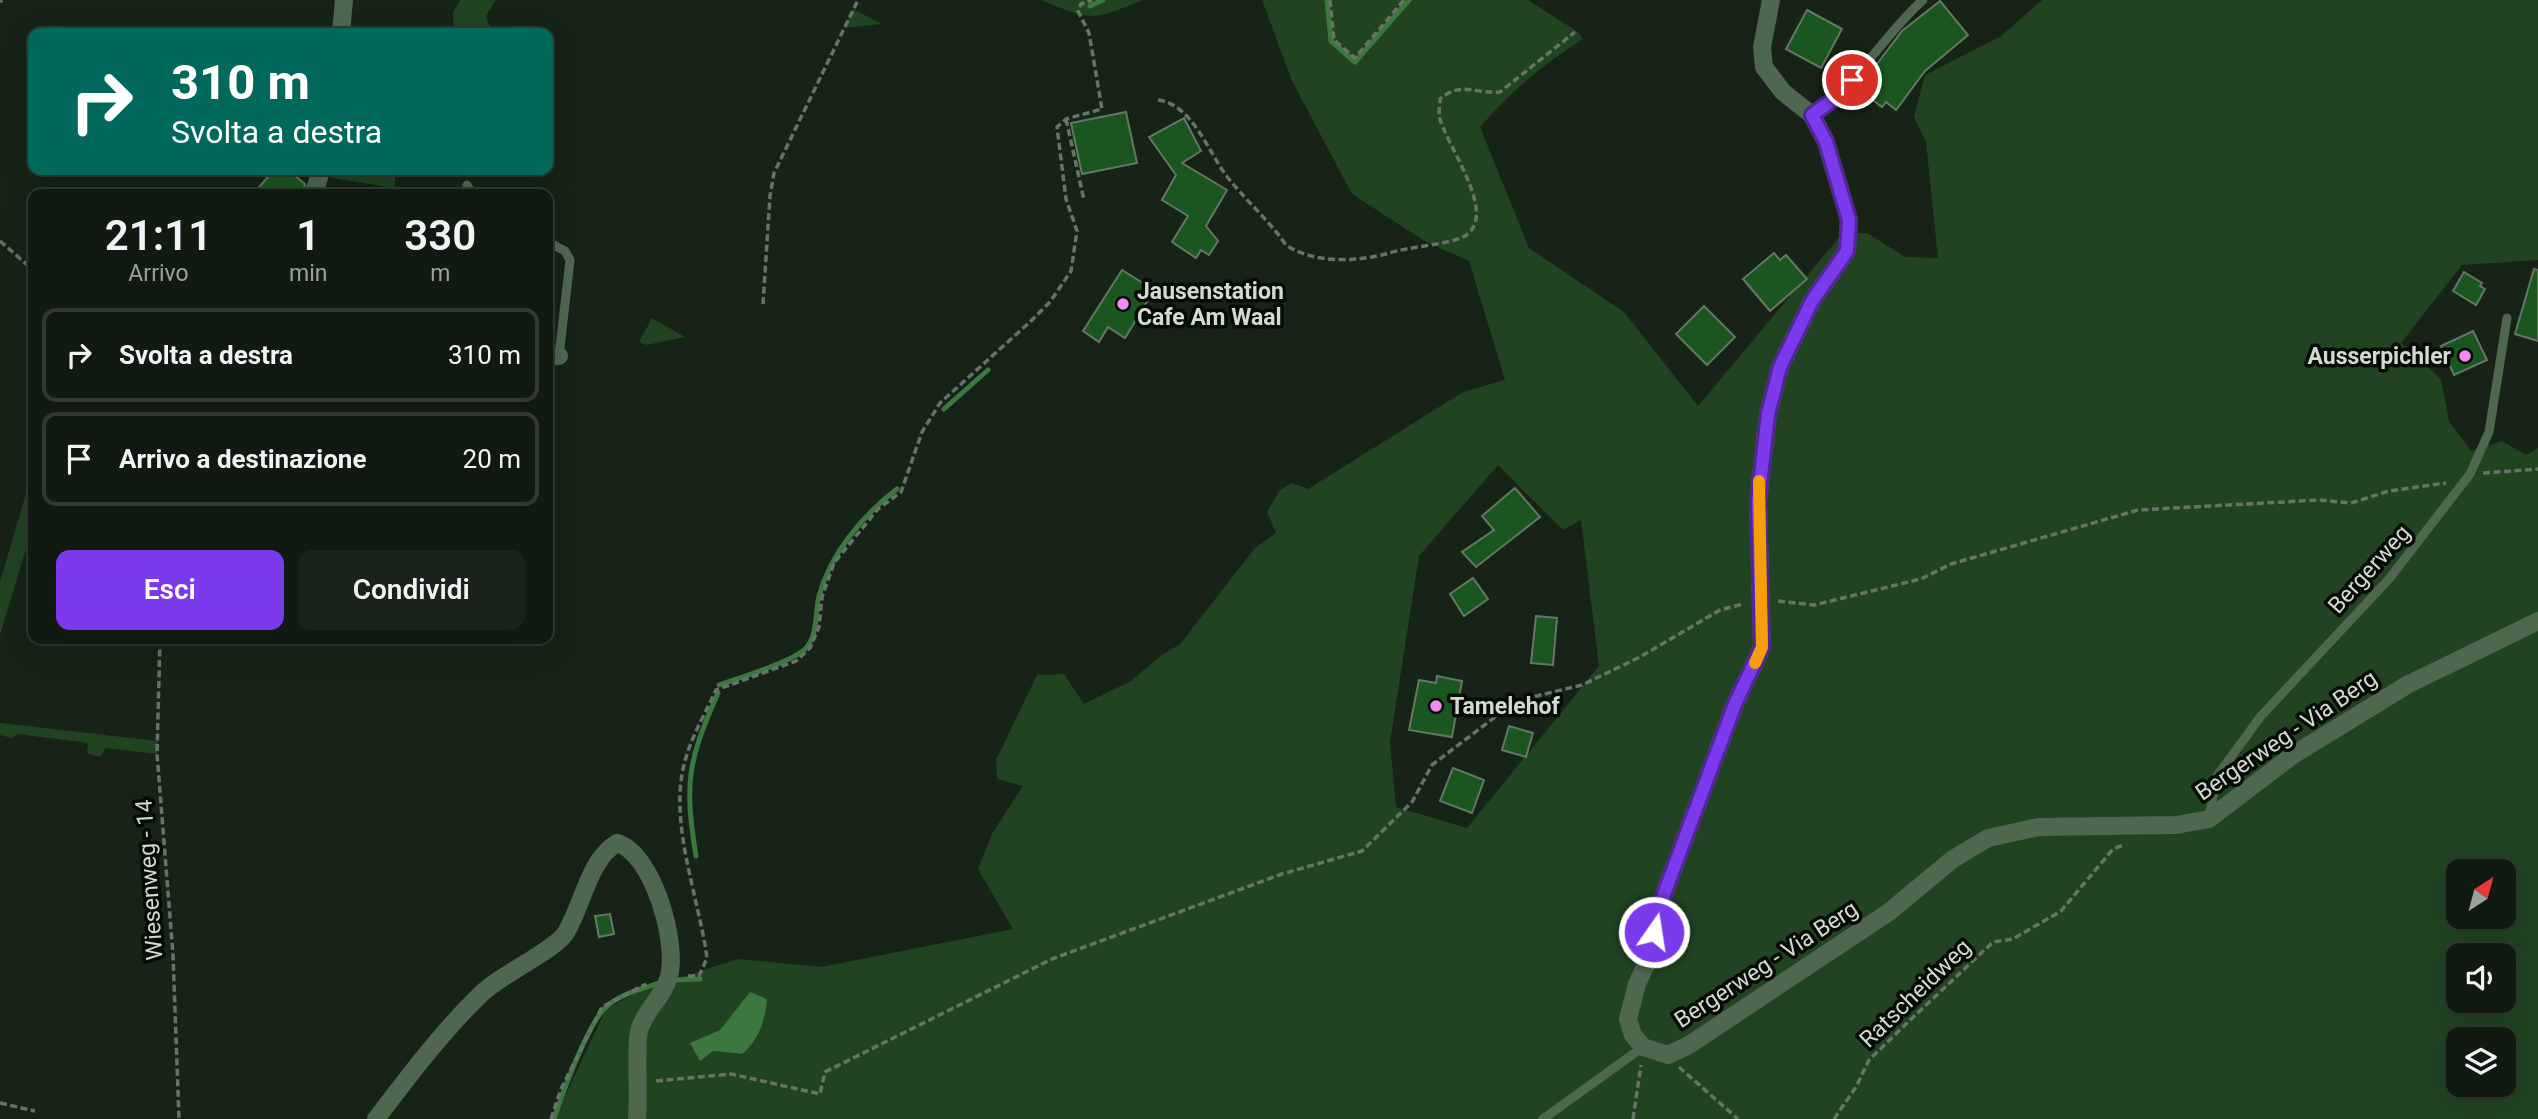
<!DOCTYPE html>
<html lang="it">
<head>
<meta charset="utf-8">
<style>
  :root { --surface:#101a10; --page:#192319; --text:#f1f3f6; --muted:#9ca19f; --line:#303830; --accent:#7c3aed }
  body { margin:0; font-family:Roboto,sans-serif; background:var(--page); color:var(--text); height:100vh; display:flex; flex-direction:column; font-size:26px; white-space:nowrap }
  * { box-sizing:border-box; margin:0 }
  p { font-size:23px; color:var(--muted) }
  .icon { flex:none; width:38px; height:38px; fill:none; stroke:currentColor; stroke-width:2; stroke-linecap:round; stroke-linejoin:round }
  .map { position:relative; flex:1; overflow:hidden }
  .sheet { position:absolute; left:28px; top:189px; width:525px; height:455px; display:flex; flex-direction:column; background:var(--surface); border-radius:14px; box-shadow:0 7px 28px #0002,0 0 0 2px var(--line) }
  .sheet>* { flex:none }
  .banner { position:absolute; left:28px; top:28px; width:525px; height:147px; border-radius:14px; box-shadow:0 7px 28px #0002,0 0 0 2px var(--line); background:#00695c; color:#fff; overflow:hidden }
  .needle { width:46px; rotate:36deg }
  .controls { position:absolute; left:2446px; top:859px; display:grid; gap:14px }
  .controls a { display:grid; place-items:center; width:70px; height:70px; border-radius:14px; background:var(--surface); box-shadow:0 7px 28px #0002,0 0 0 2px var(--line); font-size:35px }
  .pin { position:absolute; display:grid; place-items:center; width:60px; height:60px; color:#fff; margin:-30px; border:4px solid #fff; border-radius:50%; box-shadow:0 2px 7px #0007 }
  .me { position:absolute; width:77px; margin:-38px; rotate:13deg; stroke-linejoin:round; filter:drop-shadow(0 0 5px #0008) }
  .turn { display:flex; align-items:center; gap:24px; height:147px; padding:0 28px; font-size:32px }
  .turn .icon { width:91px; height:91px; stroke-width:2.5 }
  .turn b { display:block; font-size:49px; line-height:60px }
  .eta { display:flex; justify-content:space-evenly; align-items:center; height:119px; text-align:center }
  .eta b { font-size:42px; font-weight:600; line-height:49px }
  .button { display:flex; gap:14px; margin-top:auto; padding:14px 28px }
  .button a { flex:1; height:80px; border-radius:14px; background:var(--accent); color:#fff; font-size:28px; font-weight:600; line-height:80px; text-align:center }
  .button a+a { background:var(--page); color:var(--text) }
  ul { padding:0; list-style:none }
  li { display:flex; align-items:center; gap:21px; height:94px; margin:0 14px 10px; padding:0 14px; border:4px solid var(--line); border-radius:14px }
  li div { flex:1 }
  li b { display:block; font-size:26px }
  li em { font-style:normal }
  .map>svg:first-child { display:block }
</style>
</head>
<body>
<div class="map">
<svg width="2538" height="1119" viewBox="0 0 2538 1119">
  <rect width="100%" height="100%" fill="#162316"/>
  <!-- green -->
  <path fill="#214322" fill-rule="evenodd" d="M460 0H496L486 16 492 33H454L453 13Z
    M1041 0H1143C1091 21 1092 21 1041 0Z
    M1262 0H1528L1578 32 1583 39C1543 64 1512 91 1480 127L1529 248 1624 312 1698 406 1842 234 1867 233 1905 257 1938 258 1926 142 1914 117 1925 75 2001 36 2042 0H2538V260L2462 265 2401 343 2441 379 2449 421 2471 451 2502 441 2526 455 2538 448V1119H554L606 1009 639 991 738 959 821 967 1013 929 978 869 993 832 1023 786 997 779 996 760 1037 675 1064 674 1084 704 1131 681 1159 657 1180 644 1255 548 1276 533 1267 512 1280 490 1292 483 1308 489 1463 392 1505 380 1469 261 1426 242 1352 194 1292 81ZM1498 465 1563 530 1581 520 1599 666 1467 828 1396 807 1390 742 1419 556ZM2459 872H2504V917H2459ZM2459 956H2504V1001H2459ZM750 993 742 1054 713 1051 691 1043 720 1030ZM2459 1040H2504V1085H2459Z
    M853 9 882 24 844 28Z
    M327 170H396L394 188 327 177Z
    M652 318 685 337 647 345 639 342Z
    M33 470V526L0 635V582Z
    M0 723 158 741 157 754 106 748 100 757 87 753 88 743 18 734 12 738 0 735Z"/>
  <!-- water -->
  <path fill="#3d7740" d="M750 992 767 999C765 1021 759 1040 742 1054L713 1051 700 1061 690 1043 720 1030Z"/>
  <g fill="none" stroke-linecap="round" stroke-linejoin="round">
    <!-- stream -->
    <path stroke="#3d7740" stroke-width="5" d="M1327 0 1331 41 1355 62 1409 0
      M1090 6 1103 0
      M944 409 988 370
      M719 685C738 678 796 661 807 647 818 633 815 612 819 596 830 554 863 515 897 489
      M696 856C684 782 688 761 718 693
      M672 980 700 979
      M554 1119C562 1094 587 1027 604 1009 618 994 644 988 663 982"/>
  </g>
  <!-- building -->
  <path fill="#1a5620" stroke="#667666" stroke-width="2" d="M1940 1 1968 35 1925 71 1896 110 1886 102 1882 107 1858 89 1902 31Z
    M1807 10 1842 29 1821 68 1786 49Z
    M1126 112 1137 163 1082 174 1071 123Z
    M1184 118 1201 151 1182 163 1227 190 1206 226 1218 241 1209 255 1201 250 1196 258 1172 242 1188 216 1162 200 1176 175 1149 137Z
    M274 170H288L305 184 302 194H253Z
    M1774 253 1780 260 1786 255 1807 279 1770 311 1743 279Z
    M2534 269 2538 270V341L2515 334Z
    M1122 270 1154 290 1125 338 1108 327 1099 342 1083 331Z
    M2464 272 2482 283 2480 286 2485 289 2476 305 2453 291Z
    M1704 306 1735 337 1707 365 1676 334Z
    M2473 331 2487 360 2454 375 2441 346Z
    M1515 488 1540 517 1476 567 1462 552 1494 530 1482 516Z
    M1473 578 1488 599 1464 616 1450 594Z
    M1536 616 1557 618 1553 665 1531 663Z
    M1437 676 1462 681 1452 737 1409 730 1419 680 1436 683Z
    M1509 726 1533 733 1526 757 1502 750Z
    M1453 768 1484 780 1472 813 1440 801Z
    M610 914 614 934 599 937 595 916Z"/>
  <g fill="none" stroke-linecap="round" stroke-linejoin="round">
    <!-- path -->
    <path stroke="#687368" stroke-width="3.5" stroke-dasharray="7 3.5" stroke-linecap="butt" d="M1330 0 1334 40 1355 58 1404 0
      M0 2 2 0
      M1158 100C1191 104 1208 150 1225 174 1244 199 1268 219 1286 245 1314 264 1358 262 1389 253 1408 247 1450 244 1463 237 1502 217 1444 143 1439 115 1439 110 1440 104 1440 99 1460 81 1476 94 1500 92L1575 32
      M1066 119 1084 200
      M0 241 33 270
      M763 304 770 196 774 173 858 0
      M2483 473 2538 469
      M1778 601 1814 605 1921 579 1951 564 2138 510 2319 500 2351 503 2389 491 2446 483
      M160 639 157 754 173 955 179 1119
      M688 976H699L707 958C699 898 669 824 684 765 690 739 705 714 716 690L796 661 810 648 819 627 822 597 834 563 878 509 901 492 922 432 940 403 1030 322 1050 302 1071 271 1077 231 1066 199 1057 127 1066 119 1102 109 1089 33 1078 11 1081 4 1092 0
      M1679 1067 1738 1119
      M656 1081 731 1074 820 1094 825 1072 1052 959 1282 874 1362 851 1412 802 1432 765 1516 701 1582 685 1640 657 1720 610 1743 604
      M0 1103 35 1111
      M551 1119 561 1089 602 1007 646 984
      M1633 1119 1641 1065
      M1834 1119 1856 1087 1869 1060 1907 1023 1993 942 2013 939 2061 911 2113 849 2123 845"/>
    <!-- service -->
    <path stroke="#4f664f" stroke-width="9" d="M1812 115C1858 85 1883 35 1923 0
      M467 185 472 194
      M548 242 565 251 570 260 559 356
      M2209 816 2217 776 2261 716 2389 579 2470 474 2489 432 2507 318
      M1543 1119 1643 1047"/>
    <!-- minor -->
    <path stroke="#4f664f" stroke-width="18" d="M1771 0 1762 47 1764 67 1783 92 1812 115 1826 142 1849 220 1847 251 1812 301 1780 367 1768 414 1758 502 1762 647 1735 704 1660 905 1649 958 1637 984 1628 1019 1633 1035 1643 1047 1668 1055 1689 1045 1889 912 1953 859 1988 838 2039 827 2176 825 2209 819 2293 755 2407 685 2538 621
      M341 33 344 0
      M313 194 319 178 317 170
      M548 357 559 356
      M376 1119C408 1077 441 1033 479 996 499 975 552 952 565 934 583 906 588 860 617 843 653 853 678 943 669 976 664 998 640 1013 638 1038 636 1065 639 1092 637 1119"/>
  </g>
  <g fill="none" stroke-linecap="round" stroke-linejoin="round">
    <defs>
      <path id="route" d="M1654 932 1660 905 1735 704 1762 647 1758 502 1768 414 1780 367 1812 301 1847 251 1849 220 1826 142 1812 115 1838 96 1852 80"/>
    </defs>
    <!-- route casing -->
    <use href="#route" stroke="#51269a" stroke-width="18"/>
    <!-- route -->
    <use href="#route" stroke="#7c3aed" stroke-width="12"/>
    <!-- slow -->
    <path stroke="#f59e0b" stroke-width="12" d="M1755 663 1762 647 1759 481"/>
  </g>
  <!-- markers -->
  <g fill="#f08bf6" stroke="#060b06" stroke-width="2.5">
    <circle cx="1123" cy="304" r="7"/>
    <circle cx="2465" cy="356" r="7"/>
    <circle cx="1436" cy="706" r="7"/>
  </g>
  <g text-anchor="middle" stroke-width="7" stroke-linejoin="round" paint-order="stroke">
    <!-- poi labels -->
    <g font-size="23" font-weight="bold" fill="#d2dad1" stroke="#060b06" text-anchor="start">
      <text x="1137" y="299">Jausenstation<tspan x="1137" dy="26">Cafe Am Waal</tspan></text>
      <text x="2451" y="364" text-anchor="end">Ausserpichler</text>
      <text x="1450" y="714">Tamelehof</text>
    </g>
    <!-- street labels -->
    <g font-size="23" fill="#d2dad1" stroke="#060b06">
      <text transform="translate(2369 569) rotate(-48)" y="8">Bergerweg</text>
      <text transform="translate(2286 735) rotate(-34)" y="8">Bergerweg - Via Berg</text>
      <text transform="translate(149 880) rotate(-94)" y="8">Wiesenweg - 14</text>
      <text transform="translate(1766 964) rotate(-33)" y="8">Bergerweg - Via Berg</text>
      <text transform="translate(1915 993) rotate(-44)" y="8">Ratscheidweg</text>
    </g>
  </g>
</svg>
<div class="controls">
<a><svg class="needle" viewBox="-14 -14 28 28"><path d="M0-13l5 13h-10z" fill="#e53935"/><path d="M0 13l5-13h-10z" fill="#9ca19f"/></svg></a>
<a><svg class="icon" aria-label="sound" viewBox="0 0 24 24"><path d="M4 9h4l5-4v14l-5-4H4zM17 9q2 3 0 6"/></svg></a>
<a><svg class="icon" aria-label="layers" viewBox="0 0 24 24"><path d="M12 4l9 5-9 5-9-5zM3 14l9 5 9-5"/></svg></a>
</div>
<div class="pin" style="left:1852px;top:80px;background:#d93025"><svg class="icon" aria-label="arrive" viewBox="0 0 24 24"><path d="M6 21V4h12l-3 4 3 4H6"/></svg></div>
<svg class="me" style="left:1654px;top:932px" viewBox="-20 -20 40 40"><circle r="17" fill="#7c3aed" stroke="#fff" stroke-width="3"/><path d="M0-11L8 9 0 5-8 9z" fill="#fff"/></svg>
<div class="banner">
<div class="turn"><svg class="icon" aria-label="right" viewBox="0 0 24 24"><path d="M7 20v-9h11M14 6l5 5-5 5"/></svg><div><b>310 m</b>Svolta a destra</div></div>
</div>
<section class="sheet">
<div class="eta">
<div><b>21:11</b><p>Arrivo</p></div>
<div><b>1</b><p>min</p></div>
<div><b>330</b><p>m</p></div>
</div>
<ul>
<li><svg class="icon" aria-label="right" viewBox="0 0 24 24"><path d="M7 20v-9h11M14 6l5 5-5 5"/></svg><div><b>Svolta a destra</b></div><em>310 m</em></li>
<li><svg class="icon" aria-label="arrive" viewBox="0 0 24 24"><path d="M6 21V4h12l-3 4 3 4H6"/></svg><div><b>Arrivo a destinazione</b></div><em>20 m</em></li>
</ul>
<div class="button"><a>Esci</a><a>Condividi</a></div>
</section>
</div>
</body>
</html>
